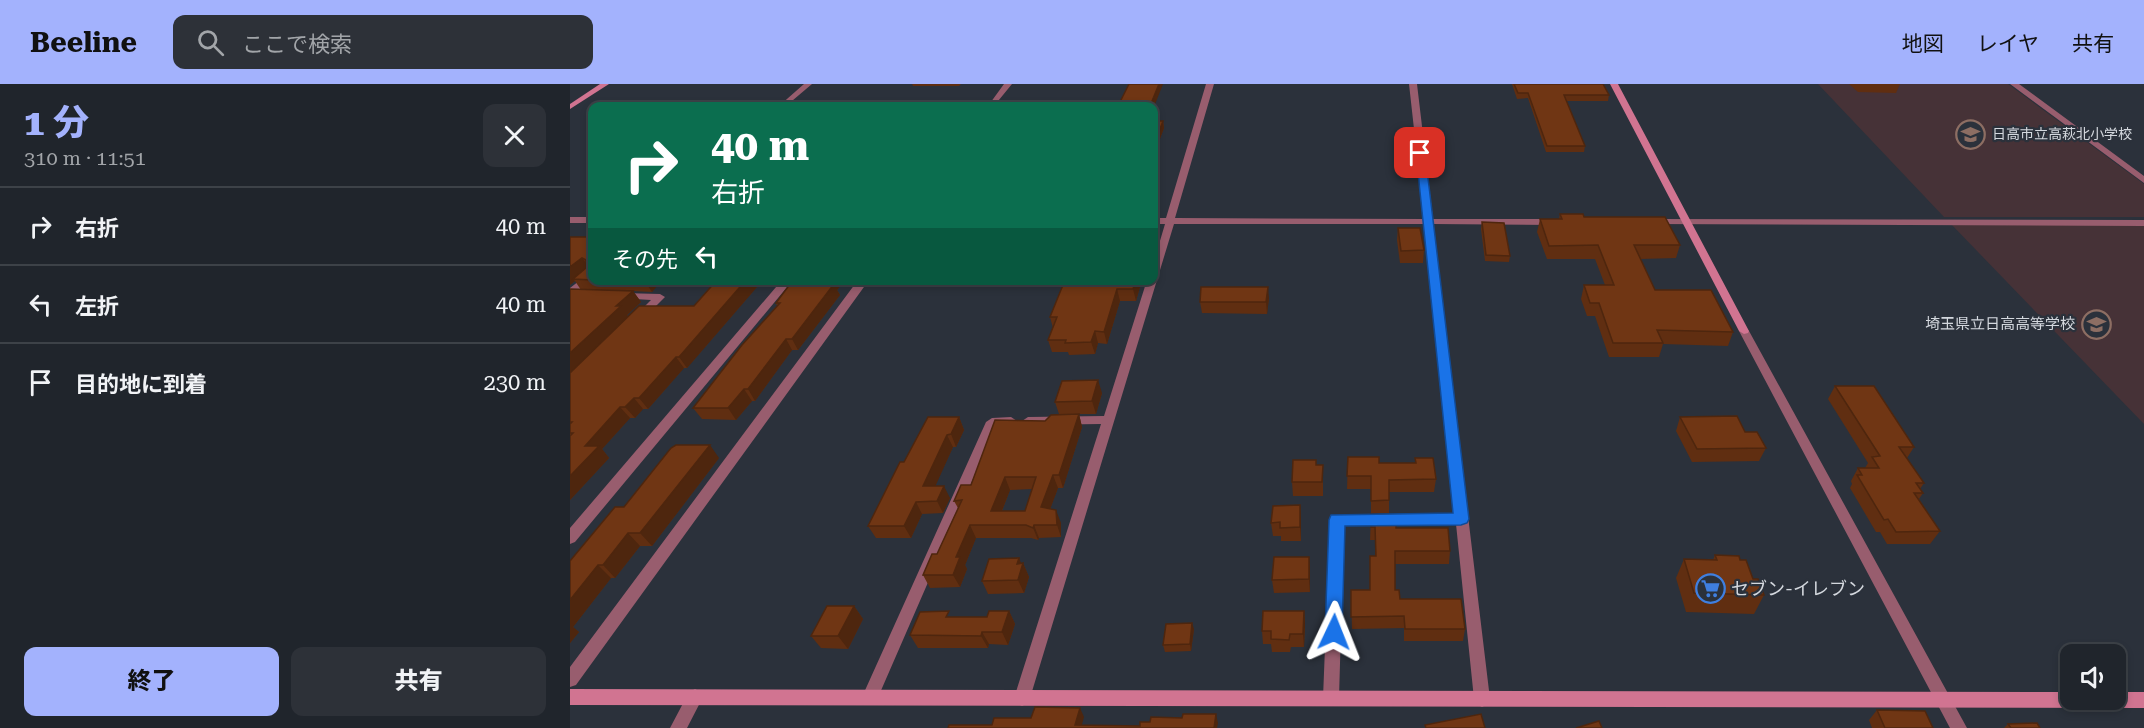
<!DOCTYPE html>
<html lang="ja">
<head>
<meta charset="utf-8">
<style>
  :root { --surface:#20252c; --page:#2d3138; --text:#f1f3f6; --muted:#a2a5a9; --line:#3d4248; --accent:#a3b2fd }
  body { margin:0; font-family:"Roboto Serif","Noto Sans JP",serif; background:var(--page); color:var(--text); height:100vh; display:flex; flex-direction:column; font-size:22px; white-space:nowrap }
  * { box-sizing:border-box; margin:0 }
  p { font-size:20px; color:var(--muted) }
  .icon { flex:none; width:33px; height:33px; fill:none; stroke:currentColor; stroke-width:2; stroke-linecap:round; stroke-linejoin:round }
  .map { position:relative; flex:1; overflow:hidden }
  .drawer { display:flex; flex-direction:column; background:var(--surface); width:570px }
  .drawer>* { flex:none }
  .guide { position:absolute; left:18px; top:18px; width:570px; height:183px; border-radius:12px; box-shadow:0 3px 9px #0003,0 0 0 2px var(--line); background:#0b6e4f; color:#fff; overflow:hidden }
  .tools { position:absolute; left:1490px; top:560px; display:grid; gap:12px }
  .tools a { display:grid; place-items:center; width:66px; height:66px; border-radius:12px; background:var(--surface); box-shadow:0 3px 9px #0003,0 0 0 2px var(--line); font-size:30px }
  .pin { position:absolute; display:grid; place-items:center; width:51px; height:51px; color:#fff; margin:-26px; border-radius:12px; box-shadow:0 3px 9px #0006 }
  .me { position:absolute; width:66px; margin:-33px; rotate:2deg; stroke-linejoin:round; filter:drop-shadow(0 0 4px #0008) }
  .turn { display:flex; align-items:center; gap:21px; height:126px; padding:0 24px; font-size:27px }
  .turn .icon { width:78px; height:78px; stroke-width:2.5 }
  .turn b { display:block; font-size:42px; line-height:51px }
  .then { display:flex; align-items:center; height:57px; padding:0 24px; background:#0003; gap:12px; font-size:22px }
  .round { display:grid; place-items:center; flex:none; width:63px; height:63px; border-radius:12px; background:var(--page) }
  .headline { display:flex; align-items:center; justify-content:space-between; height:102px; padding:0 24px }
  h1 { font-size:36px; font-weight:800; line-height:45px; color:var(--accent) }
  .primary-button { display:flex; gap:12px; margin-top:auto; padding:12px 24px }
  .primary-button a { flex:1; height:69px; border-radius:12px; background:var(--accent); color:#111; font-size:24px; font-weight:800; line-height:69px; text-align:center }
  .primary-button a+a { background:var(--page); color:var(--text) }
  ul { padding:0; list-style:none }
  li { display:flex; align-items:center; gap:18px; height:78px; padding:0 24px; border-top:2px solid var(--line) }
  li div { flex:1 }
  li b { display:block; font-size:22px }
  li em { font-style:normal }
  header { display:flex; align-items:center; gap:36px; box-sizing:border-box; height:84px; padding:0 30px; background:var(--accent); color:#111 }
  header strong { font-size:28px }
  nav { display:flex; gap:33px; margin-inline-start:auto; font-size:21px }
  .search { width:420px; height:54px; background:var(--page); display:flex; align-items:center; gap:15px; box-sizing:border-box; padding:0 21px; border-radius:12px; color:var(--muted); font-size:22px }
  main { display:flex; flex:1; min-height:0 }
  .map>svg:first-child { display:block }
</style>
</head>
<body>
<header>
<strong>Beeline</strong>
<div class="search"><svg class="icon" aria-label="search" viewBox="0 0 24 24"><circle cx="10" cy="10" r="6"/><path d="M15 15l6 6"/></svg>ここで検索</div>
<nav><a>地図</a><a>レイヤ</a><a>共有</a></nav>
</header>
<main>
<section class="drawer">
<div class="headline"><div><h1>1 分</h1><p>310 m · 11:51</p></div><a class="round"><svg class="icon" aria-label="close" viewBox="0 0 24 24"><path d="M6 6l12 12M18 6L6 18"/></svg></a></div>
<ul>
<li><svg class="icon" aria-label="right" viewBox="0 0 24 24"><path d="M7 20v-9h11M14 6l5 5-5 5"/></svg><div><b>右折</b></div><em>40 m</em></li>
<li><svg class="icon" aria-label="left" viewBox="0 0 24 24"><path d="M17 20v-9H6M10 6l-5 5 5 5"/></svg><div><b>左折</b></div><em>40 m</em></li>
<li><svg class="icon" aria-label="arrive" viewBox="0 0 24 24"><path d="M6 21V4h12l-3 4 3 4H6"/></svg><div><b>目的地に到着</b></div><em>230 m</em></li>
</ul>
<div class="primary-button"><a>終了</a><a>共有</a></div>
</section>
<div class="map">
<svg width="1574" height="644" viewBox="0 0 1574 644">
  <rect width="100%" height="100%" fill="#2b313b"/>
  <!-- education -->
  <path fill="#463237" d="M1248 0H1438L1574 100V133H1374Z
    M1381 140 1574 141V340Z"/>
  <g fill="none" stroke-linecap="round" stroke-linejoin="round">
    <!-- street -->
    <path fill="#985d6e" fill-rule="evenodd" d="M234 0H242L216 22H209Z
      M434 0H442L424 22H418Z
      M636 0H644L605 134 854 135 839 0H847L863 135H984L989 138 984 141 863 140 920 615 918 620 912 623 906 620 904 615 886 440 774 441 769 614 767 619 761 622 755 619 753 614 760 436 762 432 884 430 854 140H604L460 614 458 619 452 622 446 619 444 614 531 340 458 341 452 337 458 333 534 332 577 196H584V177L595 140H584V134H596Z
      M1440 0H1449L1574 92V99Z
      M0 133H22V139H0Z
      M1083 135 1574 136V142L1080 140 1078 138Z
      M22 187V195L4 211 0 212V204Z
      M212 196H223L5 458 0 460V444Z
      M288 196H299L6 601 0 603V583Z
      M52 209 90 210 95 213 73 235 69 236 64 233 81 216 48 214 47 212Z
      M1174 244 1179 247 1397 644H1380L1169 247Z
      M441 333 447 337 445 340 426 342 306 618 300 621 294 618 292 613 416 338 422 334Z
      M125 605 131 608 133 613 117 644H100L119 608Z"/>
    <!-- secondary -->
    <path fill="#d17491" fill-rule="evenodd" d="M30 0H39L0 25V20Z
      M1040 0H1048L1179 247 1178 249 1174 250 1169 247Z
      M0 605 1500 608V615H1545V608H1574V624L0 621Z"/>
  </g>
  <!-- wall -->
  <path fill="#602e11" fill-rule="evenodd" d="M342 0H391L389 2H343Z
    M942 0H1033L1039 11 1038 17H996L1015 62 1014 68H976L958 14 947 15Z
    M1279 0H1330L1326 9 1288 8Z
    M584 37H593L594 44 586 65H584Z
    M990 130 1014 133 1110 161 1106 174 1070 175 1085 206 1163 248 1158 262 1093 260 1089 273H1039L1025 232H1017L1011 215 1014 201H1035L1025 175H977L967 148 970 135H989Z
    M912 138 940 172 939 178 915 177 911 145Z
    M828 144 854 166 853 179H830L827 156Z
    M22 153V196H193L117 284H114L78 325H73L65 334H60L32 365 39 374 0 416V205L11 206 5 197 0 201ZM143 201 124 222 58 233 57 231 71 218 63 207 82 208 87 202Z
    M223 196H275L267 206 270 211 228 266H222L185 317H182L166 336 132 335 123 324 207 222 206 219Z
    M436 196H572L566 217H550L537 260 528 259 525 270 499 271 498 268H482L478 256 483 244 480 233 494 198H437Z
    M699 214 697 230 632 229 630 218Z
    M1265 302 1344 363 1337 374 1354 399 1350 405 1353 409 1349 415 1370 447 1360 460H1317L1310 448H1306L1280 404 1282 400 1281 397 1288 384H1295L1298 379 1258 315Z
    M532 309 526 330H509L512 343 493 404H488L480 425 491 439V453L469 454 468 456 461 454H406L395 481 397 485 390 503 360 504 353 491 367 470 388 424 384 417 475 337 489 330 485 318ZM462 405 455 427H432L440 406Z
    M389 333 394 346 386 363H383L365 402 380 414 373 429 352 430 341 454H306L298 442 334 378Z
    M1110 333 1175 348 1196 364 1189 377 1122 378 1106 347Z
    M778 373 809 379H845V374L866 395 864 408H819V429H801V405H777Z
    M149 374 82 462H70L45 494H41L3 543 9 548 0 559V477L54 423Z
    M753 381V412H723L722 398Z
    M801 430 826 444 880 467 879 480H825V506L830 515 895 545 893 557H834V544L782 545 781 506H800L805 472V456H800Z
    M731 435V457H711V452H703L701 439Z
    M1145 471 1170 476 1194 511 1184 530 1116 528 1106 494 1114 475 1143 476Z
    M739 473 740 508 704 509 702 496Z
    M449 474 451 480 453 479 459 493 454 509 418 510 412 497Z
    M284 522 293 535 278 565 251 564 241 552Z
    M439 527 445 540 438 561 419 560 418 564H348L340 551 382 533H417Z
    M734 527 735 540 734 563H721L720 568H702L701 560H693L692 547Z
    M624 545 621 567 595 568 593 561Z
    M1307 626 1363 644H1302L1299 636Z
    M1438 640 1470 644H1434Z"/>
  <!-- shaded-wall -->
  <path fill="#4e260e" d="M589 0H593L584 23V22H580Z
    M593 37 594 44 586 65 585 58Z
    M12 174 21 185 3 195 5 197 0 201V183Z
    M74 196H84L87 202 82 208Z
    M176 196H193L117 284 109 273Z
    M261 196H275L267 206 270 211 228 266 222 255Z
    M566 196H572L566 217 563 205Z
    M698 203 699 214 697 230 696 218Z
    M547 205 550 217 537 260 534 248Z
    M63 207 71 218 57 231 59 234 0 290V269L46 222Z
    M525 247 528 259 525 270 521 258Z
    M216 255 222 266 185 317 178 305Z
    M106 273 114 284 78 325 69 314Z
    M528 296 532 309 526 330 522 317Z
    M174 305 182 317 166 336 158 324Z
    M64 314 73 325 65 334 55 323Z
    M50 323 60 334 32 365 39 374 0 416V392L15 362Z
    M509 330 512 343 493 404 489 391Z
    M389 333 394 346 386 363 381 350Z
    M377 351 383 363 360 414 353 402Z
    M140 361 149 374 82 462 70 449Z
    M483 391 488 404 476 436 471 423Z
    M435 393 440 406 427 439 421 427Z
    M374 402 380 414 373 429 367 417Z
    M346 418 352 430 341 454 334 442Z
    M730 421 731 435V457L730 443Z
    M486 426 491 439V453L487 441Z
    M400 441 406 454 395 481 397 485 390 503 383 491 386 473Z
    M464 441 469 454 468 456 463 444Z
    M58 449 70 462 45 494 33 481Z
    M739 473 740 486V508L739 495Z
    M449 474 452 482 453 479 459 493 454 509 448 496 447 480Z
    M28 481 41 494 3 543 9 548 0 559V516Z
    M284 522 293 535 278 565 268 552Z
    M439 527 445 540 438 561 432 548Z
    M734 527 735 540 734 563 733 550Z
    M622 539 624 545 621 567 620 560Z
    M412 548 419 560 418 564 411 552Z
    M510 624 514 633 511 644 505 641Z
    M646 630 648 639 647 644H644Z"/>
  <!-- building -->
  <path fill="#703614" stroke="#4e260e" stroke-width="1.5" fill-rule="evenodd" d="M559 0H589L580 22H548Z
    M944 0H1033L1039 11H994L1015 62H977L958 9H948Z
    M484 21 517 22H449Z
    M584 37H593L585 58H584Z
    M990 130H1013L1014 133H1095L1110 161H1064L1085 206H1141L1163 248 1087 246 1093 259H1043L1029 219H1020L1014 201H1044L1028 161 979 162 970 135H992Z
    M912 138 934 139 940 172 916 171Z
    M828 144H850L854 166 831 167Z
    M0 153H22V164L21 165H22V196L3 195 16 184V176L12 174 0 183Z
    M147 196H176L109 273H106L69 314H64L55 323H50L15 362H29L0 392V352L3 349H0V340L2 338H0V289L69 222H124Z
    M223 196H261L258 200H264L222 255H216L178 305H174L158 324H123L172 261 210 219H206Z
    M495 196H566L563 205H547L534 248 525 247 521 258 495 259 496 256H478L487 233H480Z
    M631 203H698L696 218H630Z
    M0 205 63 207 46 222H51L0 269Z
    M528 296 522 317 485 318 492 297Z
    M1265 302H1304L1344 363H1329L1354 399H1346L1353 409H1344L1370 447 1326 448 1318 435 1314 436 1287 391H1292L1288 384H1309L1302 373 1310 372Z
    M509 330 489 391H483L471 423 486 426 487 441H464L463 444 456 441H400L386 473H390L383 491H353L362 470H367L392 416 384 417 391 401H401L425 336 475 337 481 331ZM435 393H466L455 427H421Z
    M1167 332 1175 348H1187L1196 364 1127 365 1110 333Z
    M358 333H389L381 350 377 351 353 402H374L367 417 346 418 334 442H298L330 378H334Z
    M106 361H140L70 449H58L33 481H28L0 516V477L45 423H54L101 364Z
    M778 373H809V379H846L845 374H863L866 395 819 396V416L801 417V392H777Z
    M723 376H746V381H753L752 398H722Z
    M730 421V443L710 444V438L701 439 703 422Z
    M801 430 826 432V444H878L880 467H825V506H829L830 515H891L895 545H835L834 532 781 533V506H800V472H806L805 443H801Z
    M1145 471 1169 472 1170 476H1176L1183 495H1188L1194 511 1124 509 1114 475 1147 476Z
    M704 473H739V495L702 496Z
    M449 474 447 480 453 479 448 496 412 497 419 475Z
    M257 522H284L268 552H241Z
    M379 527 376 533H417L419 527H439L432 548H412L411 552 340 551 350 528Z
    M693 527H734L733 550H720L719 556 701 555V547H692Z
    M622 539 620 560 593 561 596 540Z
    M465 623 510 624 505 641 570 642V638H580L581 633 612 634 613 630H646L644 644H378L379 641H422L424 634H461Z
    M1307 626 1355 627 1363 644H1315Z
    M911 630 915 644H856L855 641Z
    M1029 637 1032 644H1006Z
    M1467 639 1470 644H1441L1438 640Z"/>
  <!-- route -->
  <path fill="#1a73e8" stroke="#114b97" stroke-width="1.5" d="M850 66 855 69 899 435 897 439 891 441 775 442 772 548 770 553 764 555 757 553 755 548 759 436 761 431 883 429 846 69Z"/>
  <!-- icons -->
  <defs>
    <symbol id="school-ring" viewBox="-11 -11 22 22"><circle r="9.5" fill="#2b313b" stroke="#8d6e63" stroke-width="1.5"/><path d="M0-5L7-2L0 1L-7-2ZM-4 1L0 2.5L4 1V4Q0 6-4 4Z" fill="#8d6e63"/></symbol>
    <symbol id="supermarket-ring" viewBox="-11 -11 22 22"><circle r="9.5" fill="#2b313b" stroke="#3f7fe0" stroke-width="1.5"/><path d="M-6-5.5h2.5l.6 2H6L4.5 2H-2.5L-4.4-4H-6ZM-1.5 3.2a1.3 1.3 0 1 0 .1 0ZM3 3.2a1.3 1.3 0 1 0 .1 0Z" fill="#3f7fe0"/></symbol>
  </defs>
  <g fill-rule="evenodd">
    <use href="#school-ring" x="1384" y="34" width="33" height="33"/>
    <use href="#school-ring" x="1510" y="224" width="33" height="33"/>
    <use href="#supermarket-ring" x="1124" y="488" width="33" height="33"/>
  </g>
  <g text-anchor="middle" stroke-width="4.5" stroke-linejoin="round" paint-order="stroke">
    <!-- far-poi labels -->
    <g font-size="14" fill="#d4d8de" stroke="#2b313b" text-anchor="start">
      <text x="1422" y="55">日高市立高萩北小学校</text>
    </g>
    <!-- poi labels -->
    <g font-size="15" fill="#d4d8de" stroke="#2b313b" text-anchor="end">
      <text x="1505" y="245">埼玉県立日高高等学校</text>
    </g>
    <!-- near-poi labels -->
    <g font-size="18" fill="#d4d8de" stroke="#2b313b" text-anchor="start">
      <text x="1161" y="511">セブン-イレブン</text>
    </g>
  </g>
</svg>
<div class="tools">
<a><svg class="icon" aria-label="sound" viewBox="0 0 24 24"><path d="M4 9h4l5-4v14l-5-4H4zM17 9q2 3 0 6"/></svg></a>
</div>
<div class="pin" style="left:850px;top:69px;background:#d93025"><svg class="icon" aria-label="arrive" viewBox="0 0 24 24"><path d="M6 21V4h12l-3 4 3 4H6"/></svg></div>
<svg class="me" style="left:764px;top:548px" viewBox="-20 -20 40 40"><path d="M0-17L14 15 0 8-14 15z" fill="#1a73e8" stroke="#fff" stroke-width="4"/></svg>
<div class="guide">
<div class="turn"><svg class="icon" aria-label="right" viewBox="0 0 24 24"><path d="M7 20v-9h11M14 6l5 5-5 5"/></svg><div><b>40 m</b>右折</div></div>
<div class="then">その先<svg class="icon" aria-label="left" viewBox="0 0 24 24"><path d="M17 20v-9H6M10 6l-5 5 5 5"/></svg></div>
</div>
</div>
</main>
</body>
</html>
